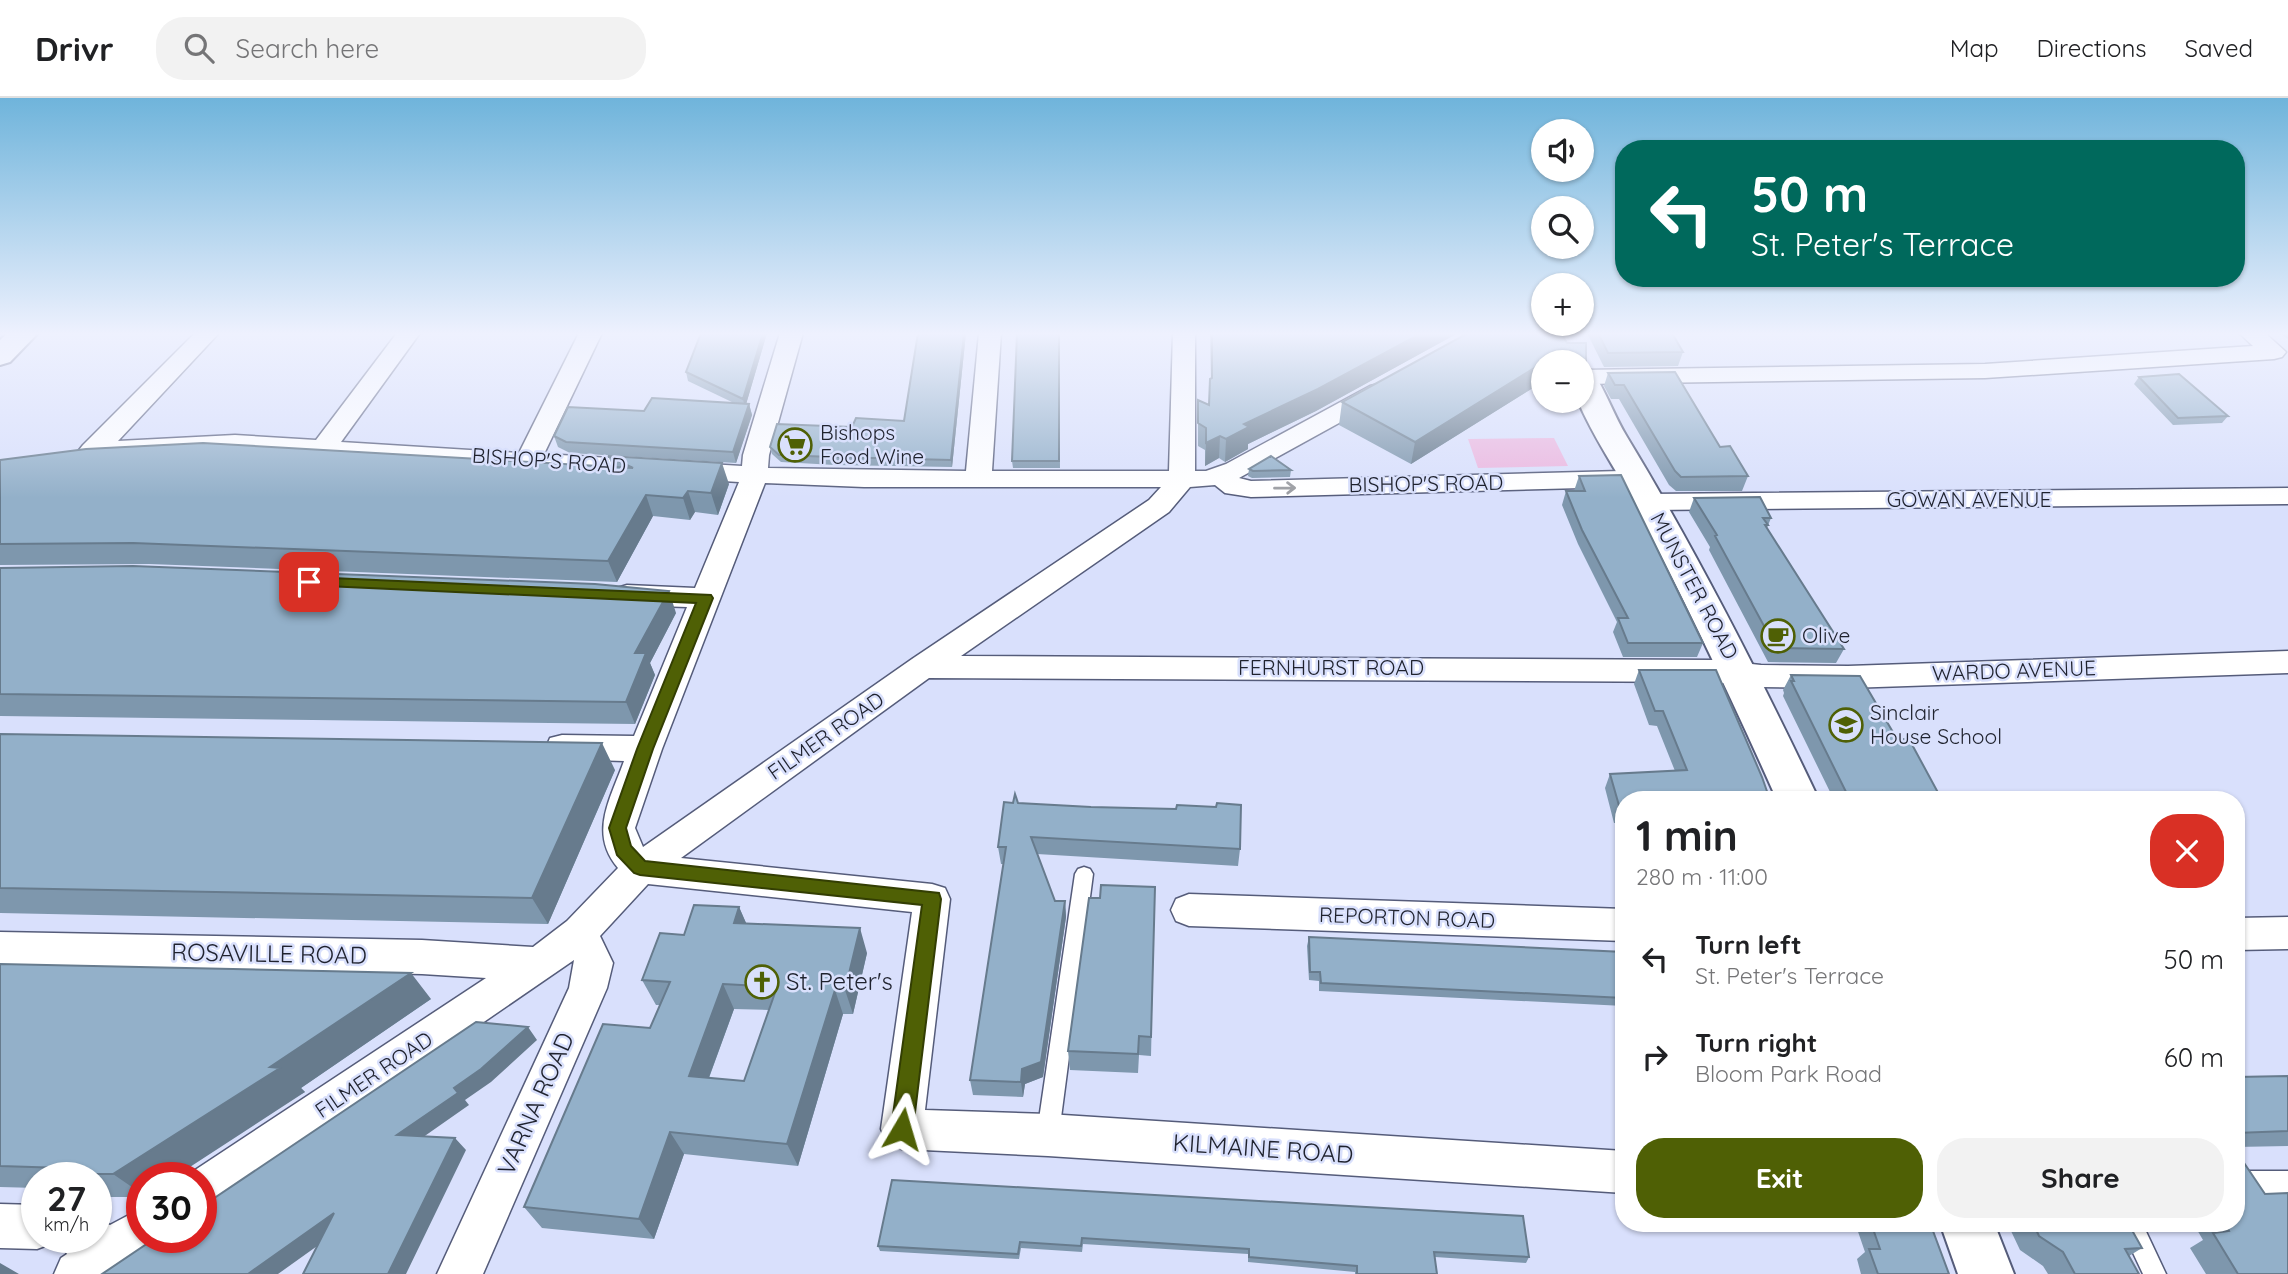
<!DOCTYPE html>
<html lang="en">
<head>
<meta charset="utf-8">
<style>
  :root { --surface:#fff; --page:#f2f2f2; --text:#202124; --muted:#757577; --line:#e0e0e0; --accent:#4f6005 }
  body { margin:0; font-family:Quicksand,sans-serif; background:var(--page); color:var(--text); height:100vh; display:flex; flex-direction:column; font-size:26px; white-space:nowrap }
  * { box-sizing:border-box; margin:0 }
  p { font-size:23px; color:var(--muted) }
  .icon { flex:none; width:38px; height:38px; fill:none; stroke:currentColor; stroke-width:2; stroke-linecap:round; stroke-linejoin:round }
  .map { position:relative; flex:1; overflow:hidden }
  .panel { position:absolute; left:1615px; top:693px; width:630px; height:441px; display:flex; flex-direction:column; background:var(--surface); border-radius:28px; box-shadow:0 2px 5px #0004 }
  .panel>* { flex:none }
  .guide { position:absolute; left:1615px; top:42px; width:630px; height:147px; border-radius:28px; box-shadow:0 2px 5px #0004; background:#00695c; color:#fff; overflow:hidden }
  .controls { position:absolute; left:1531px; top:21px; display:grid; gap:14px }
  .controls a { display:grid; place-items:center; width:63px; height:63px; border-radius:50%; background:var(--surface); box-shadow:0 2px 5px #0004; font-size:35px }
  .speed { position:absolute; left:21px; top:1064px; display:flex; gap:14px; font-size:35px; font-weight:700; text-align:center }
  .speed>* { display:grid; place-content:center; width:91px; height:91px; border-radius:50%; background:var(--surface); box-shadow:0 2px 5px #0004; line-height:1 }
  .speed small { font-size:18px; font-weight:400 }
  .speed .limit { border:10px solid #d22; background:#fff; color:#111 }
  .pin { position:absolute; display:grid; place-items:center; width:60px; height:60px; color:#fff; margin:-30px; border-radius:14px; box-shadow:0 4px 10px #0006 }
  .me { position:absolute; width:77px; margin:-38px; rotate:7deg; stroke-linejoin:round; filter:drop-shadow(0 0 5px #0008) }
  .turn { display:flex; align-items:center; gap:24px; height:147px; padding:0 21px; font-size:32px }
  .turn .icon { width:91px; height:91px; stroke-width:2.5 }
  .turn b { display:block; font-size:49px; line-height:60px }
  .round { display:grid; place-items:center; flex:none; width:74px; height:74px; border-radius:28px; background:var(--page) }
  .headline { display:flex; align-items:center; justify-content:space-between; height:119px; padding:0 21px }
  h1 { font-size:42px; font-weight:700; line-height:52px }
  .primary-button { display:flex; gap:14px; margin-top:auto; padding:14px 21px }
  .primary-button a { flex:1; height:80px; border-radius:28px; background:var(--accent); color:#fff; font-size:28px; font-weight:700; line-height:80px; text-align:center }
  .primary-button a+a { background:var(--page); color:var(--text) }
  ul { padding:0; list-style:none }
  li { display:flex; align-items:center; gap:21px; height:98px; padding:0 21px }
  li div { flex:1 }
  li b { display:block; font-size:26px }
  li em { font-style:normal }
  header { display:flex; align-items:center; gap:42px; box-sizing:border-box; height:98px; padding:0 35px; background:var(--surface); border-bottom:2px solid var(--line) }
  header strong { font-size:33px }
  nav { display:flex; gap:38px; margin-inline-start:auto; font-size:24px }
  .search { width:490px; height:63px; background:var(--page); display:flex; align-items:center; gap:18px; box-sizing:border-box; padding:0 24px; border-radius:28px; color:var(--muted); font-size:26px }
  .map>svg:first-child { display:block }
</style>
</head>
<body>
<header>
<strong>Drivr</strong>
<div class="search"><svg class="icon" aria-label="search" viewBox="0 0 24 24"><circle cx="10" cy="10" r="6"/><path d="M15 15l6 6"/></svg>Search here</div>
<nav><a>Map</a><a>Directions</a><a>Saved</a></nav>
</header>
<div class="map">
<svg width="2288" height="1176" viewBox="0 0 2288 1176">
  <rect width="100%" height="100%" fill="#d9e0fc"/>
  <!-- green -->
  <path fill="#ebb7df" d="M1554 340 1568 368 1478 370 1468 341Z"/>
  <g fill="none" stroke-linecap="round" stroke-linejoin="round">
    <defs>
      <path id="service" d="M1084 769 1090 771 1093 776 1059 1035 1055 1042 1048 1045 1041 1042 1037 1035 1075 776 1078 771Z
        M2236 1073H2288V1095H2236Z
        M2119 1125H2142L2166 1176H2143Z"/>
      <path id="minor" d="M195 235H219L118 343 235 337 316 342 397 235H420L341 344 519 355 579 235H602L544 356 742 368 743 357 780 235H803L769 357 768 370 966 373 979 235H1001L992 373H1169L1173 235H1195V373H1206L1226 366 1370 288 1379 286 1388 288 1391 293 1388 298 1239 380 1251 383 1621 373 1630 375 1634 381 1630 387 1621 389 1251 399 1225 395 1215 387 1190 389 1169 414 961 558 1714 562 1761 567 1848 568 2288 553V575L1848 590 1761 589 1714 584 929 580 681 760 932 786 945 790 950 801 925 1012 1048 1016 1624 1053V1095L1048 1058 902 1051 887 1045 881 1031 912 814 648 786 600 838 613 865 607 890 483 1176H437L569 890 574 862 216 1108 201 1115V1080H185L186 1078 486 880 422 876 0 866V834L422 842 533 849 567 823 618 770C588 735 611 700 624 663L562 661 550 658 546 649 550 640 562 637 634 638 687 509 627 507 617 504 612 497 617 490 627 487 695 490 739 384 235 353 95 360 83 357 79 352 83 347ZM765 385 864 389H1161L1149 402 912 561 643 749 635 730 662 651Z
        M2239 235H2265L2286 254 2282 259 2274 261 1985 280 1582 286V272L1985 266 2253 248Z
        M2288 390V406L1650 412 1640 410 1636 404 1640 398 1650 396Z
        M1189 796 1624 811V843L1189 828 1176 823 1171 812 1176 801Z
        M2288 819V851L2236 852V820Z
        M0 1106 37 1107V1139H55L53 1145 37 1151 0 1150Z
        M142 1110V1139H161L158 1148 117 1176H54L61 1160 67 1156 59 1139H96V1122L110 1127Z"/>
      <path id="tertiary" d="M8 235H38L10 264 0 267V242Z
        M1582 270 1592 273C1606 293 1614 318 1627 339 1698 456 1760 578 1819 702H1777C1732 601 1685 502 1634 405 1616 371 1593 339 1578 303H1582Z
        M1940 1125H1994L2014 1176H1958Z"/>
    </defs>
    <!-- service casing -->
    <use href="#service" stroke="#555c7a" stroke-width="3"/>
    <!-- minor casing -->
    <use href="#minor" stroke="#555c7a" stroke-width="3"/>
    <!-- tertiary casing -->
    <use href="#tertiary" stroke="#555c7a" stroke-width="4"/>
    <!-- service -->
    <use href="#service" fill="#fff" fill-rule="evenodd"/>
    <!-- minor -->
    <use href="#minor" fill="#fff" fill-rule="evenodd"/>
    <!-- tertiary -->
    <use href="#tertiary" fill="#fff" fill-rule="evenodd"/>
  </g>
  <!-- wall -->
  <path fill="#7e97ad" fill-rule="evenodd" d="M767 235 746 306H749L752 317 736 365 570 355 558 349 554 338 644 313 736 306 688 283 686 274Z
    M966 235 952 369 835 367 781 364 772 356 770 349 904 323Z
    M1059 235 1060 370H1013L1012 363Z
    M1210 235H1458L1316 313 1248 346V351L1225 364 1219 360 1205 368V352L1198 348V302L1209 307 1211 281Z
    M1468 235H1561L1567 245H1586V278L1582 291V264H1544V283L1411 366 1339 327 1342 304Z
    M1587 235H1672L1683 254 1678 268 1604 269Z
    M2279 235H2288V241Z
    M1608 275 1720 349 1748 378 1742 393H1676L1669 387 1619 301H1611L1604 288Z
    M2139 279 2228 318 2222 325 2173 327 2134 286Z
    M608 358 729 386 718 417 695 414 690 422 653 418 617 484 149 466 0 467V362L613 369Z
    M1249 371 1291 372 1290 379 1252 380 1248 378Z
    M1579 378 1703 545 1697 559H1623L1613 534 1617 524 1578 446 1562 407 1566 393H1574Z
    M1694 400 1771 420 1767 430 1844 551 1836 565 1768 564 1709 452 1710 449 1689 414Z
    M0 470 676 515 650 565 655 577 635 626 0 618Z
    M1639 572 1770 702H1624V725H1614L1605 690 1610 676 1675 673 1657 628 1649 627 1634 586Z
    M1791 577 1897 641 1942 702H1834L1783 598 1784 595 1783 592Z
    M0 636 615 672 548 826 0 815Z
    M1018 705 1240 751 1238 768 1037 756 1055 803H1065L1066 819 1043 979 1025 986 1023 999 973 997 970 982 1004 766H1001L998 749Z
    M1155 789 1151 958 1139 957 1138 975 1070 972 1068 953 1100 800Z
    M739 809 746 825 867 855 853 916H843L798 1068 684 1056 654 1141 542 1130 524 1109 650 930 660 907H656L642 882 684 837ZM734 911 769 912 744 983 709 980Z
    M1309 839 1624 854V908L1319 893V883L1309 882 1307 848Z
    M0 866 431 901 301 990 305 994 142 1080V1099H96V1080H37V1090L0 1089Z
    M2288 978V1048L2236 1049V979Z
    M892 1082 1529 1159 1526 1165 1435 1159 1437 1176H1355V1174L1248 1164V1156L1083 1146 1082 1154 1021 1150 1019 1161 880 1153 878 1148Z
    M1855 1125H1930L1949 1176H1861L1857 1161 1865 1154Z
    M2014 1125H2128L2142 1150 2129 1158 2139 1176H2048L2043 1168 2020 1152 2011 1133Z
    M2193 1125H2236L2288 1176H2206L2190 1150 2203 1142Z"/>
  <!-- shaded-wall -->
  <path fill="#677b8d" d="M763 235H767L745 310 743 301Z
    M964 235H966L952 369 951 362Z
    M1422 235H1458L1316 313 1248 346V351L1225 364 1226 341 1244 326Z
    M1557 256 1555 264H1544V283L1411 366 1415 344Z
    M749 306 752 317 736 365 733 354Z
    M1220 338 1219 360 1205 368 1206 345Z
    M722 365 729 386 718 417 711 395Z
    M688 393 695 414 690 422 683 400Z
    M646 397 653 418 617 484 608 463Z
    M669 493 676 515 650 565 655 577 635 626 626 604 635 555Z
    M602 645 615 672 548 826 532 800Z
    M1065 803 1066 819 1043 979 1025 986 1023 999 1021 984 1022 971Z
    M739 809 750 834 734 825Z
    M860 830 867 855 853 916 845 892Z
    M411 875 431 901 301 990 305 994 173 1080H142V1096L113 1076 270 969Z
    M723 886 734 911 701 1001 689 978Z
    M835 892 843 916 798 1068 787 1046Z
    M528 929 537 942 491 984 465 1002 469 1007 409 1049 397 1037Z
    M670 1034 684 1056 654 1141 639 1121Z
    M455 1040 466 1052 406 1176H388Z
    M334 1115 348 1126 278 1176H248Z
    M0 1165 19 1176H0Z"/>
  <!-- building -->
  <path fill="#93b0c9" stroke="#677b8d" stroke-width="2" fill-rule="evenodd" d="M701 235H763L743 301 686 274Z
    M918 235H964L951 362 833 359 779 357 770 349 777 326 852 329 856 320 904 323Z
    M1017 235H1059V363H1012Z
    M1212 235H1422L1318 291 1244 326 1249 329 1226 341 1220 338 1206 345V330L1198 325V302L1209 307 1210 281 1212 280Z
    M1468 235H1561L1567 245H1586V278L1582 279V264H1560L1557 256 1415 344 1342 304Z
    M1598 235H1672L1683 254 1608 255Z
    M1675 274 1720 349 1730 348 1748 378 1681 379 1675 373 1624 287H1615L1608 275Z
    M2179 276 2228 318 2178 320 2139 279Z
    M652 300 749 306 733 354 566 344 554 338 568 309 644 313Z
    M203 345 633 370 608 358 722 365 711 395 688 393 683 400 646 397 608 463 133 445 0 446V362L86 351Z
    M1271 358 1291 372 1253 373 1249 371Z
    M1621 377 1703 545H1628L1618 520H1628L1582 432 1566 393H1585L1579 378Z
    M1760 399 1771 420H1763L1768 427H1765L1844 551 1776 550 1715 438 1717 437 1694 400Z
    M133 468 595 486 669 493 635 555H646L626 604 0 596V470Z
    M1639 572H1716L1762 679 1770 702H1624V711H1620L1610 676 1687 672 1663 613H1655Z
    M1791 577 1860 578 1897 641H1909L1942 702H1850L1791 583H1794Z
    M0 636 602 645 532 800 0 790Z
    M1015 696 1018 705 1091 709 1176 711 1177 707 1216 709 1217 705 1241 707 1240 751 1031 739 1055 803H1065L1041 964 1022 971 1021 984 970 982 1006 749H998L1004 704 1013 705Z
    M1101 787 1155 789 1151 939 1139 938 1138 956 1068 953 1089 800H1100Z
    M694 807 739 809 734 825 860 830 845 892H835L787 1046 670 1034 639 1121 524 1109 603 926 650 930 670 884 642 882 660 835 684 837ZM723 886 777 889 744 983 689 978Z
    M1309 839 1624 854V900L1321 885 1320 874H1310Z
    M0 866 411 875 270 969 280 970 113 1076H61L63 1070 0 1068Z
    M476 924 528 929 481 971 454 990 458 995 397 1037 455 1040 388 1176H303L334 1115 248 1176H102L157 1139H201V1109Z
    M2288 978V1033L2236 1035V979Z
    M2236 1053 2265 1096 2288 1095V1176H2238L2213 1135 2229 1133 2225 1125H2236Z
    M892 1082 1523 1118 1529 1159 1434 1154 1437 1176H1357V1168L1249 1159V1151L1082 1140 1081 1148 1020 1144 1018 1156 878 1148Z
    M1871 1125H1930L1949 1176H1878L1869 1151H1880Z
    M2033 1125H2128L2142 1150 2125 1151 2139 1176H2075L2063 1154 2039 1138Z"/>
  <!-- one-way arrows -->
  <defs><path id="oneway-shaft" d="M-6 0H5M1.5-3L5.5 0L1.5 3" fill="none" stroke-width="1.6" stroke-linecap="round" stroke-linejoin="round" transform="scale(1.75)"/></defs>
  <use stroke="#9a9ca1" href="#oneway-shaft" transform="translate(1285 390) rotate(-1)"/>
  <!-- sky -->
  <linearGradient id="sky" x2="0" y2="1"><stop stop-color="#6fb4db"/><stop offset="0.59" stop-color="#eef1fe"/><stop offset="1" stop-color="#eef1fe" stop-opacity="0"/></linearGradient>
  <rect width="2288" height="400" fill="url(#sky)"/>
  <!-- route -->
  <path fill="#4f6005" stroke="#333e03" stroke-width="2" d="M309 479 711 497 713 500 653 651 626 730 631 748 645 763 939 795 941 801 913 1031 909 1038 902 1041 894 1038 891 1031 922 807 640 777 634 775 617 757 609 730 637 651 696 505 304 487 301 484Z"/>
  <!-- icons -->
  <defs>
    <symbol id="supermarket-ring" viewBox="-11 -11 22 22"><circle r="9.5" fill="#d9e0fc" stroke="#4f6005" stroke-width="1.5"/><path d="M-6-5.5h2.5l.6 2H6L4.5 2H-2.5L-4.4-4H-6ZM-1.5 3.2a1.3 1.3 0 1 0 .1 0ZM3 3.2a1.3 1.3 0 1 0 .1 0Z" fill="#4f6005"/></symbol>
    <symbol id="cafe-ring" viewBox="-11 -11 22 22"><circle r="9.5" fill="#d9e0fc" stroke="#4f6005" stroke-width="1.5"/><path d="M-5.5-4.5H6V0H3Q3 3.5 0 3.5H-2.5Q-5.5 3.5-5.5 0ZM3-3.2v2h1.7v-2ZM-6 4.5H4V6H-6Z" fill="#4f6005"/></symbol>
    <symbol id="school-ring" viewBox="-11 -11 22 22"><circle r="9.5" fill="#d9e0fc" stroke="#4f6005" stroke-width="1.5"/><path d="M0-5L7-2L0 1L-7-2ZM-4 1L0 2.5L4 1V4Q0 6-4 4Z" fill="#4f6005"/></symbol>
    <symbol id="church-ring" viewBox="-11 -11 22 22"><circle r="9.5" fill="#d9e0fc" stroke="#4f6005" stroke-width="1.5"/><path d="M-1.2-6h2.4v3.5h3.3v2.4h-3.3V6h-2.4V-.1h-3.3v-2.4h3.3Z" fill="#4f6005"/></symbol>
  </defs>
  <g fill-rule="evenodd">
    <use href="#supermarket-ring" x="776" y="328" width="38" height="38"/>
    <use href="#cafe-ring" x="1759" y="519" width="38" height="38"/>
    <use href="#school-ring" x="1827" y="608" width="38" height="38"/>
    <use href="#church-ring" x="743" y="865" width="38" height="38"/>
  </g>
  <g text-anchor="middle" stroke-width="5" stroke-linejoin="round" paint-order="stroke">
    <!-- poi labels -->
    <g font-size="21" fill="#1f222e" stroke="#d9e0fc" text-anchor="start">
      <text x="820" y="342">Bishops<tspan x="820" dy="24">Food Wine</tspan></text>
      <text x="1802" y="545">Olive</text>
      <text x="1870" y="622">Sinclair<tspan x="1870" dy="24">House School</tspan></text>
    </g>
    <!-- street labels -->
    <g font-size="21" fill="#1f222e" stroke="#d9e0fc">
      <text transform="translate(549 363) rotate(4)" y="7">BISHOP'S ROAD</text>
      <text transform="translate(1426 386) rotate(-1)" y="7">BISHOP'S ROAD</text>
      <text x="1969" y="409">GOWAN AVENUE</text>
      <text transform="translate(1694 488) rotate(62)" y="7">MUNSTER ROAD</text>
      <text x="1331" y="577">FERNHURST ROAD</text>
      <text transform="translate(2014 573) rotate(-2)" y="7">WARDO AVENUE</text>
      <text transform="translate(826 638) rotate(-35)" y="7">FILMER ROAD</text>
      <text transform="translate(1407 820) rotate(2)" y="7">REPORTON ROAD</text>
      <text transform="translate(374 977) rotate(-34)" y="7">FILMER ROAD</text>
    </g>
    <!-- near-street labels -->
    <g font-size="24" fill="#1f222e" stroke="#d9e0fc">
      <text transform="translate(269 856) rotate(1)" y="8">ROSAVILLE ROAD</text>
      <text transform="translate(536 1006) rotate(-66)" y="8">VARNA ROAD</text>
      <text transform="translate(1263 1051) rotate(4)" y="8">KILMAINE ROAD</text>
    </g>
    <!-- near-poi labels -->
    <g font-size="24" fill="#1f222e" stroke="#d9e0fc" text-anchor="start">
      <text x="786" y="892">St. Peter's</text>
    </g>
  </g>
</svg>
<div class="controls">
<a><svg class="icon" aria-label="sound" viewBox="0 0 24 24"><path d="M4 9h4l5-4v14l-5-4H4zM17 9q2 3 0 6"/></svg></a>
<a><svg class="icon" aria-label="search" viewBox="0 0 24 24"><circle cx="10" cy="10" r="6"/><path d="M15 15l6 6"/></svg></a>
<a>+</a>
<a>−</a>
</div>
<div class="speed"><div>27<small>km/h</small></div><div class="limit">30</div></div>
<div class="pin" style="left:309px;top:484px;background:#d93025"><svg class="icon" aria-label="arrive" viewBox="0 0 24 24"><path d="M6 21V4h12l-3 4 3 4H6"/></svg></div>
<svg class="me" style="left:902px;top:1031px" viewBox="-20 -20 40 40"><path d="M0-17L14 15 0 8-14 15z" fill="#4f6005" stroke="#fff" stroke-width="4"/></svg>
<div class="guide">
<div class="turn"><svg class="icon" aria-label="left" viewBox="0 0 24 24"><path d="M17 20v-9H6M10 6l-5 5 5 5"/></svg><div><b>50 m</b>St. Peter's Terrace</div></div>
</div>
<section class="panel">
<div class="headline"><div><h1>1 min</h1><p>280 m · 11:00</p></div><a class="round" style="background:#d93025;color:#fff"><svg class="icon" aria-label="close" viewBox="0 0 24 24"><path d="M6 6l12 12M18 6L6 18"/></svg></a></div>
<ul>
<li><svg class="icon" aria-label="left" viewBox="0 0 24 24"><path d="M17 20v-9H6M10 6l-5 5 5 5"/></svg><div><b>Turn left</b><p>St. Peter's Terrace</p></div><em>50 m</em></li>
<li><svg class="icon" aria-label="right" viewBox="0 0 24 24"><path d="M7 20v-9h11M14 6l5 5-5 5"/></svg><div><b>Turn right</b><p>Bloom Park Road</p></div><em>60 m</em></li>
</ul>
<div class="primary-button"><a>Exit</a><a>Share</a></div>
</section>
</div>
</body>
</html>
